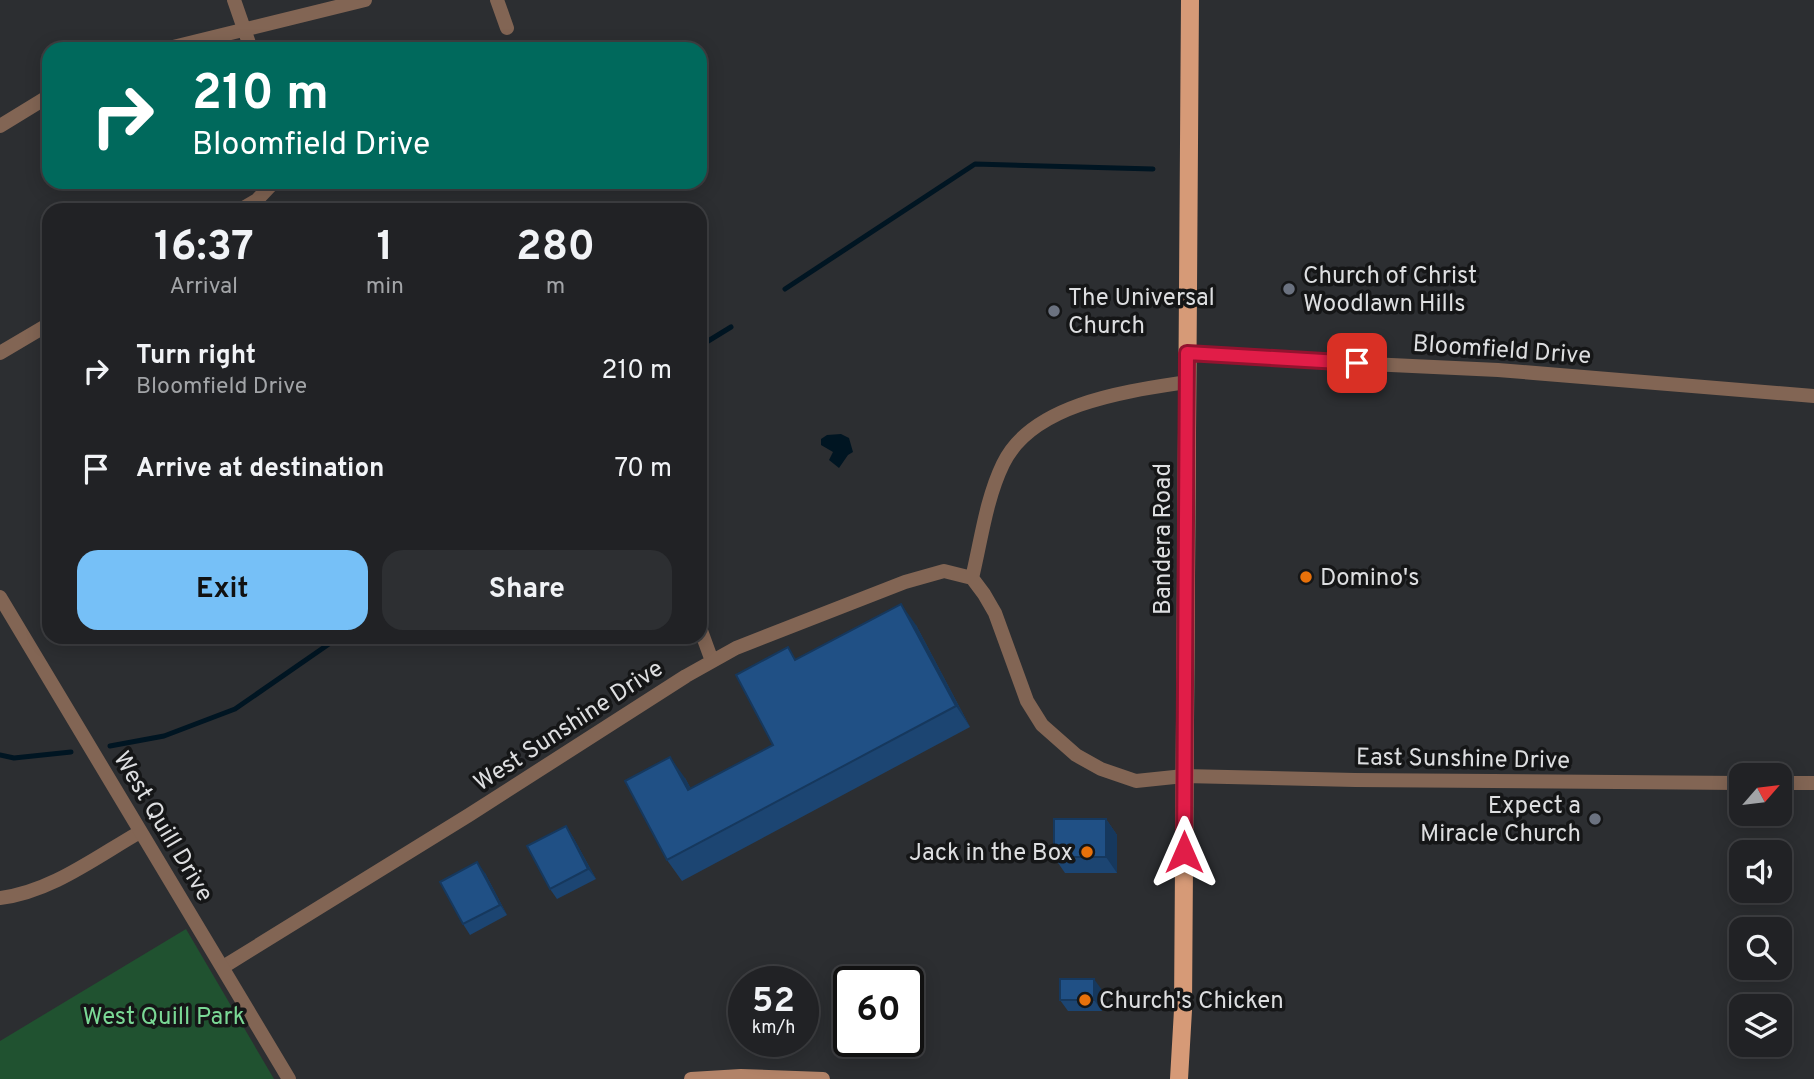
<!DOCTYPE html>
<html lang="en">
<head>
<meta charset="utf-8">
<style>
  :root { --surface:#212225; --page:#2d2f32; --text:#f1f3f6; --muted:#a2a4a7; --line:#3e3f42; --accent:#76c0f7 }
  body { margin:0; font-family:Overpass,sans-serif; background:var(--page); color:var(--text); height:100vh; display:flex; flex-direction:column; font-size:26px; white-space:nowrap }
  * { box-sizing:border-box; margin:0 }
  p { font-size:23px; color:var(--muted) }
  .icon { flex:none; width:38px; height:38px; fill:none; stroke:currentColor; stroke-width:2; stroke-linecap:round; stroke-linejoin:round }
  .map { position:relative; flex:1; overflow:hidden }
  .sheet { position:absolute; left:42px; top:203px; width:665px; height:441px; display:flex; flex-direction:column; background:var(--surface); border-radius:21px; box-shadow:0 4px 18px #0003,0 0 0 2px var(--line) }
  .sheet>* { flex:none }
  .guide { position:absolute; left:42px; top:42px; width:665px; height:147px; border-radius:21px; box-shadow:0 4px 18px #0003,0 0 0 2px var(--line); background:#00695c; color:#fff; overflow:hidden }
  .needle { width:46px; rotate:62deg }
  .tools { position:absolute; left:1729px; top:763px; display:grid; gap:14px }
  .tools a { display:grid; place-items:center; width:63px; height:63px; border-radius:14px; background:var(--surface); box-shadow:0 4px 18px #0003,0 0 0 2px var(--line); font-size:35px }
  .speed { position:absolute; left:728px; top:966px; display:flex; gap:14px; font-size:35px; font-weight:700; text-align:center }
  .speed>* { display:grid; place-content:center; width:91px; height:91px; border-radius:50%; background:var(--surface); box-shadow:0 4px 18px #0003,0 0 0 2px var(--line); line-height:1 }
  .speed small { font-size:18px; font-weight:400 }
  .speed .limit { border:4px solid #111; border-radius:10px; background:#fff; color:#111 }
  .pin { position:absolute; display:grid; place-items:center; width:60px; height:60px; color:#fff; margin:-30px; border-radius:14px; box-shadow:0 4px 10px #0006 }
  .me { position:absolute; width:77px; margin:-38px; rotate:0deg; stroke-linejoin:round; filter:drop-shadow(0 0 5px #0008) }
  .turn { display:flex; align-items:center; gap:24px; height:147px; padding:0 35px; font-size:32px }
  .turn .icon { width:91px; height:91px; stroke-width:2.5 }
  .turn b { display:block; font-size:49px; line-height:60px }
  .eta { display:flex; justify-content:space-evenly; align-items:center; height:119px; text-align:center }
  .eta b { font-size:42px; font-weight:700; line-height:49px }
  .action { display:flex; gap:14px; margin-top:auto; padding:14px 35px }
  .action a { flex:1; height:80px; border-radius:21px; background:var(--accent); color:#111; font-size:28px; font-weight:700; line-height:80px; text-align:center }
  .action a+a { background:var(--page); color:var(--text) }
  ul { padding:0; list-style:none }
  li { display:flex; align-items:center; gap:21px; height:98px; padding:0 35px }
  li div { flex:1 }
  li b { display:block; font-size:26px }
  li em { font-style:normal }
  .map>svg:first-child { display:block }
</style>
</head>
<body>
<div class="map">
<svg width="1814" height="1079" viewBox="0 0 1814 1079">
  <rect width="100%" height="100%" fill="#2c2e31"/>
  <!-- green -->
  <path fill="#205230" d="M186 929 274 1079H0V1041Z"/>
  <!-- water -->
  <path fill="#001522" d="M841 434 849 438 853 452 848 455 839 468 829 460 833 452 821 445V439L827 435Z"/>
  <g fill="none" stroke-linecap="round" stroke-linejoin="round">
    <!-- stream -->
    <path stroke="#001522" stroke-width="5" d="M785 289 975 164 1153 169
      M700 346 731 327
      M110 746 164 736 235 709 339 637
      M0 755 14 758 71 752"/>
    <!-- minor -->
    <path stroke="#826554" stroke-width="14" d="M234 0 251 49
      M497 0 507 28
      M165 49 365 0
      M0 126 49 96
      M240 210 257 200 274 182
      M0 353 49 324
      M1187 353 1284 360 1498 370 1814 396
      M972 578C981 541 986 499 1003 464 1032 403 1128 391 1187 382
      M700 628 712 661
      M1780 783H1814
      M0 898C51 892 96 857 140 832
      M223 967 469 815 686 676 736 648 905 582 944 571 972 578 984 594 995 613 1027 701 1042 725 1076 755 1101 769 1136 781 1184 776 1355 780 1741 783"/>
    <!-- tertiary -->
    <path stroke="#826554" stroke-width="14" d="M0 597 289 1079"/>
    <!-- secondary -->
    <path stroke="#b28368" stroke-width="14" d="M691 1079 741 1076 823 1079"/>
    <!-- primary -->
    <path stroke="#d69a77" stroke-width="18" d="M1179 1079 1183 1010 1190 0"/>
  </g>
  <!-- wall -->
  <path fill="#1c4572" d="M916 625 970 727 682 881 667 860 685 778 691 789 773 745 797 660Z
    M1106 819 1117 835V873H1065L1054 857Z
    M566 826 573 837 596 879 557 899 550 889Z
    M485 873 507 915 470 935 463 924Z
    M1102 990V1011H1068L1060 1000Z"/>
  <!-- shaded-wall -->
  <path fill="#16385d" d="M901 604 916 625 970 727 956 706Z
    M670 757 685 778 703 811 688 790Z
    M1106 819 1117 835V873L1106 857Z
    M566 826 573 837 596 879 588 869Z
    M477 862 485 873 507 915 500 905Z
    M1094 979 1102 990V1011L1094 1000Z"/>
  <!-- building -->
  <path fill="#205085" stroke="#16385d" stroke-width="2" d="M901 604 956 706 667 860 625 781 670 757 688 790 773 745 736 675 788 647 795 660Z
    M1054 819H1106V857H1054Z
    M566 826 588 869 550 889 527 846Z
    M477 862 500 905 463 924 440 882Z
    M1060 979H1094V1000H1060Z"/>
  <g fill="none" stroke-linecap="round" stroke-linejoin="round">
    <defs>
      <path id="route" d="M1184 852 1187 353 1357 363"/>
    </defs>
    <!-- route casing -->
    <use href="#route" stroke="#92132f" stroke-width="18"/>
    <!-- route -->
    <use href="#route" stroke="#e11d48" stroke-width="12"/>
  </g>
  <!-- markers -->
  <g fill="#6b7280" stroke="#151617" stroke-width="2.5">
    <circle cx="1289" cy="289" r="7"/>
    <circle cx="1054" cy="311" r="7"/>
    <circle cx="1595" cy="819" r="7"/>
  </g>
  <g fill="#e8710a" stroke="#151617" stroke-width="2.5">
    <circle cx="1306" cy="577" r="7"/>
    <circle cx="1087" cy="852" r="7"/>
    <circle cx="1085" cy="1000" r="7"/>
  </g>
  <g text-anchor="middle" stroke-width="7" stroke-linejoin="round" paint-order="stroke">
    <!-- poi labels -->
    <g font-size="24" fill="#dddee0" stroke="#151617" text-anchor="start">
      <text x="1303" y="283">Church of Christ<tspan x="1303" dy="28">Woodlawn Hills</tspan></text>
      <text x="1068" y="305">The Universal<tspan x="1068" dy="28">Church</tspan></text>
      <text x="1320" y="585">Domino's</text>
      <text x="1581" y="813" text-anchor="end">Expect a<tspan x="1581" dy="28">Miracle Church</tspan></text>
      <text x="1073" y="860" text-anchor="end">Jack in the Box</text>
      <text x="1099" y="1008">Church's Chicken</text>
    </g>
    <!-- street labels -->
    <g font-size="24" fill="#dddee0" stroke="#151617">
      <text transform="translate(1502 349) rotate(4)" y="8">Bloomfield Drive</text>
      <text transform="translate(1162 539) rotate(-90)" y="8">Bandera Road</text>
      <text transform="translate(568 725) rotate(-33)" y="8">West Sunshine Drive</text>
      <text transform="translate(1463 758) rotate(1)" y="8">East Sunshine Drive</text>
      <text transform="translate(164 826) rotate(59)" y="8">West Quill Drive</text>
    </g>
    <!-- park labels -->
    <g font-size="24" fill="#7ad895" stroke="#151617">
      <text x="164" y="1024">West Quill Park</text>
    </g>
  </g>
</svg>
<div class="tools">
<a><svg class="needle" viewBox="-14 -14 28 28"><path d="M0-13l5 13h-10z" fill="#e53935"/><path d="M0 13l5-13h-10z" fill="#a2a4a7"/></svg></a>
<a><svg class="icon" aria-label="sound" viewBox="0 0 24 24"><path d="M4 9h4l5-4v14l-5-4H4zM17 9q2 3 0 6"/></svg></a>
<a><svg class="icon" aria-label="search" viewBox="0 0 24 24"><circle cx="10" cy="10" r="6"/><path d="M15 15l6 6"/></svg></a>
<a><svg class="icon" aria-label="layers" viewBox="0 0 24 24"><path d="M12 4l9 5-9 5-9-5zM3 14l9 5 9-5"/></svg></a>
</div>
<div class="speed"><div>52<small>km/h</small></div><div class="limit">60</div></div>
<div class="pin" style="left:1357px;top:363px;background:#d93025"><svg class="icon" aria-label="arrive" viewBox="0 0 24 24"><path d="M6 21V4h12l-3 4 3 4H6"/></svg></div>
<svg class="me" style="left:1184px;top:852px" viewBox="-20 -20 40 40"><path d="M0-17L14 15 0 8-14 15z" fill="#e11d48" stroke="#fff" stroke-width="4"/></svg>
<div class="guide">
<div class="turn"><svg class="icon" aria-label="right" viewBox="0 0 24 24"><path d="M7 20v-9h11M14 6l5 5-5 5"/></svg><div><b>210 m</b>Bloomfield Drive</div></div>
</div>
<section class="sheet">
<div class="eta">
<div><b>16:37</b><p>Arrival</p></div>
<div><b>1</b><p>min</p></div>
<div><b>280</b><p>m</p></div>
</div>
<ul>
<li><svg class="icon" aria-label="right" viewBox="0 0 24 24"><path d="M7 20v-9h11M14 6l5 5-5 5"/></svg><div><b>Turn right</b><p>Bloomfield Drive</p></div><em>210 m</em></li>
<li><svg class="icon" aria-label="arrive" viewBox="0 0 24 24"><path d="M6 21V4h12l-3 4 3 4H6"/></svg><div><b>Arrive at destination</b></div><em>70 m</em></li>
</ul>
<div class="action"><a>Exit</a><a>Share</a></div>
</section>
</div>
</body>
</html>
